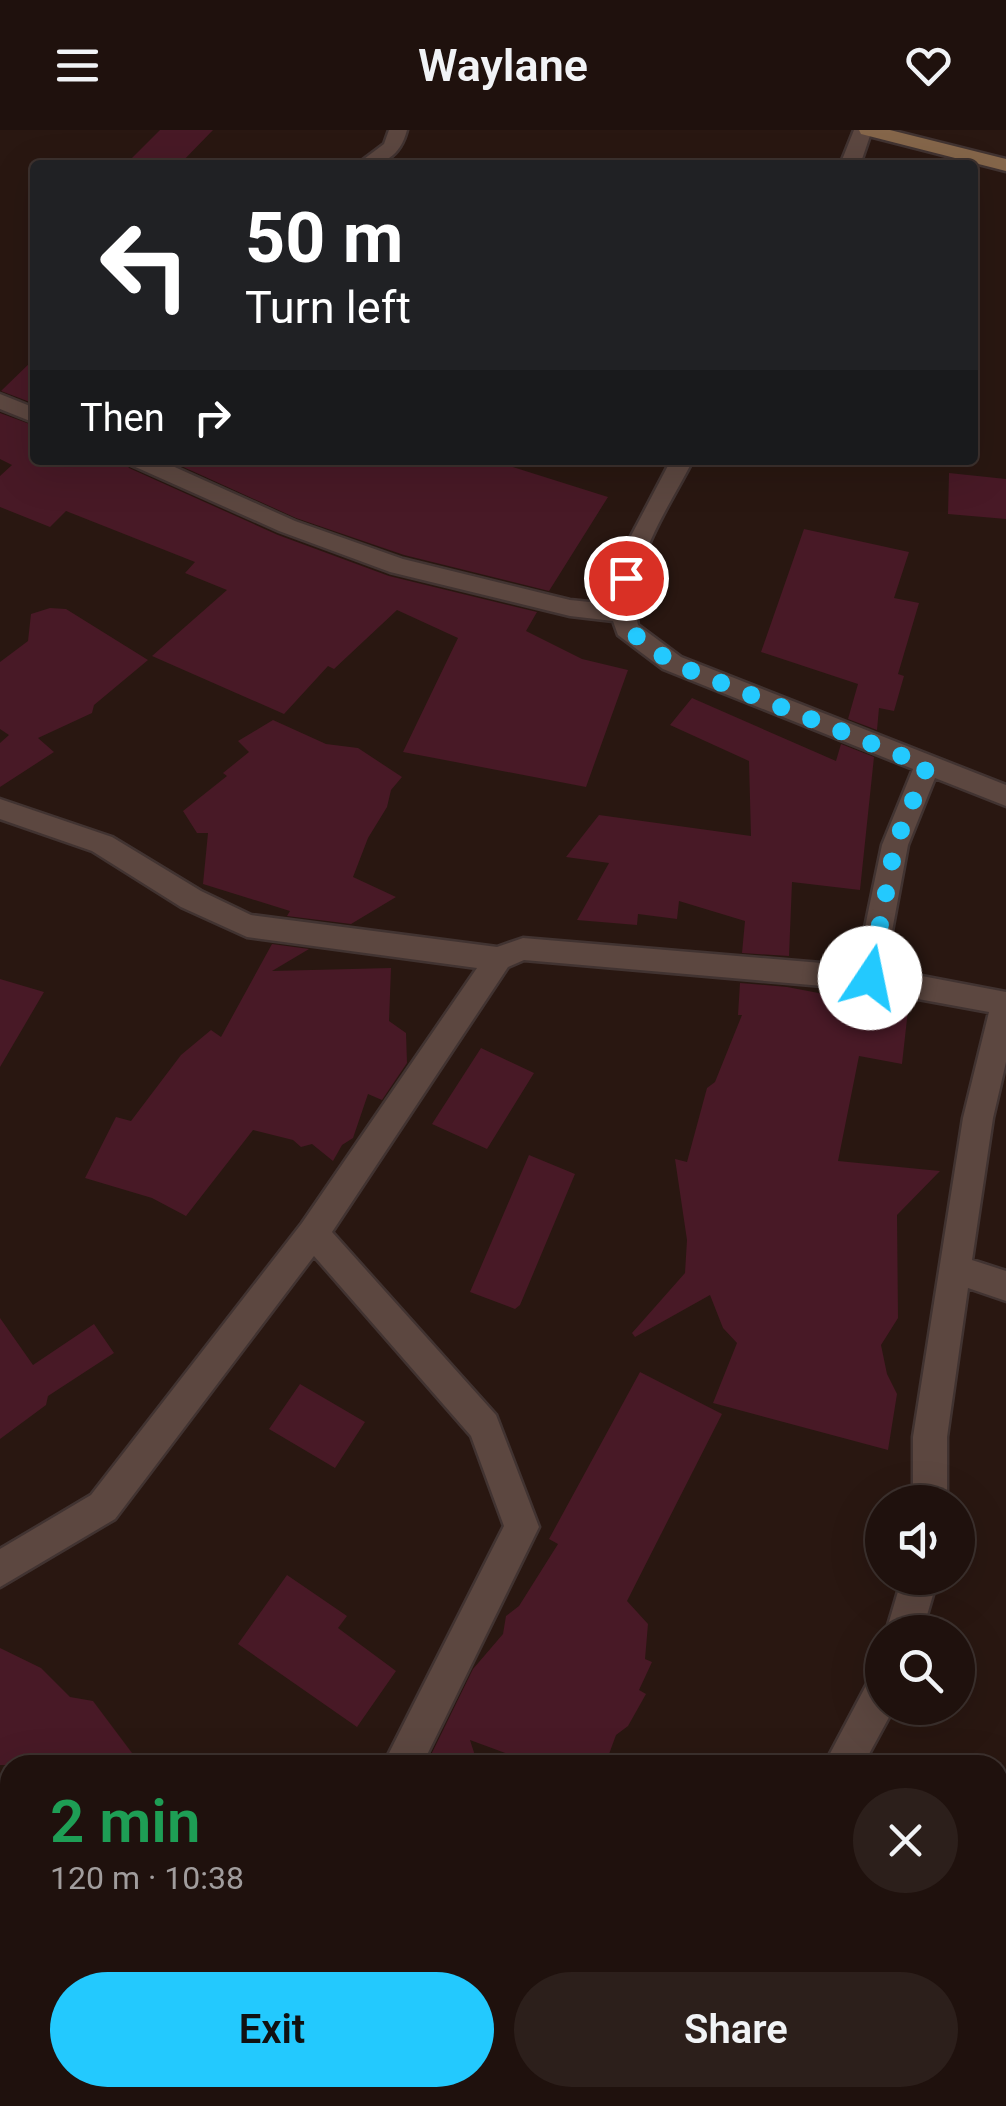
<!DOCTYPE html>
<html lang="en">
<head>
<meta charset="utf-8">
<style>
  :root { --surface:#1f110d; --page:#2c1f1b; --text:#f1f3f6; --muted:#a19d9d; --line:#3c312e; --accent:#23c9fe }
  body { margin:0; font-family:Roboto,sans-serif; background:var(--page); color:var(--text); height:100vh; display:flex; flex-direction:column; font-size:38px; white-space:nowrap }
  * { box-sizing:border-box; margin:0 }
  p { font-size:32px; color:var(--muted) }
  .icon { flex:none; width:55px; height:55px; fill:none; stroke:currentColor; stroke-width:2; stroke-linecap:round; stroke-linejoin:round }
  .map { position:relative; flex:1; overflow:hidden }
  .drawer { position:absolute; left:0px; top:1625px; width:1008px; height:352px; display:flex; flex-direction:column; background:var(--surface); border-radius:30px 30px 0 0; box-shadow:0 10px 40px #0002,0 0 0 2px var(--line) }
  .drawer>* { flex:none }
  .top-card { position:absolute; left:30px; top:30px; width:948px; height:305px; border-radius:10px; box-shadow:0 10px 40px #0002,0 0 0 2px var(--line); background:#202124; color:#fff; overflow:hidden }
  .controls { position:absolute; left:865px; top:1355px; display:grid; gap:20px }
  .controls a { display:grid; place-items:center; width:110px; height:110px; border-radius:50%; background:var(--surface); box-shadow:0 10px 40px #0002,0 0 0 2px var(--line); font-size:50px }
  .pin { position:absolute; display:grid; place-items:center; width:85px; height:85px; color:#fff; margin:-42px; border:5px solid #fff; border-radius:50%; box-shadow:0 2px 10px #0007 }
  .me { position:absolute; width:110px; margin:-55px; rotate:11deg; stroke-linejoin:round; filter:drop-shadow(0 0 8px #0008) }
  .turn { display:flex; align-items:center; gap:35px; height:210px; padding:0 50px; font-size:45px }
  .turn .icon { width:130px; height:130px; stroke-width:2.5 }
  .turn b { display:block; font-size:70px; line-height:85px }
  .then { display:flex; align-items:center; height:95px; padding:0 50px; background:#0003; gap:20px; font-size:38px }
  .round { display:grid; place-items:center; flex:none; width:105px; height:105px; border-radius:52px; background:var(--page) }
  .head { display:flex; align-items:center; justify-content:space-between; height:170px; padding:0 50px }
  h1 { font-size:60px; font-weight:600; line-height:75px; color:#1e9e55 }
  .action { display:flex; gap:20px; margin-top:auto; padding:20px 50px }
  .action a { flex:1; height:115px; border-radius:60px; background:var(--accent); color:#111; font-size:40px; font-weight:600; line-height:115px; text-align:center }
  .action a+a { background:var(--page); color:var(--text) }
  header { display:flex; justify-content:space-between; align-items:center; height:130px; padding:0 50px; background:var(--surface); font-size:45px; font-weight:600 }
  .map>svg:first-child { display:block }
</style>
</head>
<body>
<header><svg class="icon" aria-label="menu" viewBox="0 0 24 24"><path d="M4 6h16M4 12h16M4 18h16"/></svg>Waylane<svg class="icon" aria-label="heart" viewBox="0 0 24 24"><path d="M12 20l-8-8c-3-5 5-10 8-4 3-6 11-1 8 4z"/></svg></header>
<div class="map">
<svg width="1006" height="1976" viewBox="0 0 1006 1976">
  <rect width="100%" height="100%" fill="#291711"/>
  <!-- building -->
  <path fill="#481926" d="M160 0H213L179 35H125Z
    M35 228V274L1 261Z
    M0 283 35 296V330H124L129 338 278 405 389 446 537 482 526 501 582 529 628 540 586 657 403 622 458 508 397 480 334 539 328 536 284 584 152 526 227 460 185 443 195 432 66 381 50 397 0 377V346L12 335 0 329Z
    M168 330H491L608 367 549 461 404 425 296 388Z
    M949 343 1006 349V389L948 384Z
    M804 399 909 422 894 468 919 473 898 544 904 546 894 581 879 578 877 600 848 589 858 554 761 522Z
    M50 478 66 479 148 530 94 575 92 583 38 608 54 622 0 657V613L9 605 0 599V532L28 511 31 484Z
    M692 568 836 631 841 614 874 627 860 760 792 752 789 826 742 823 745 791 679 771 677 789 638 784 637 795 577 790 609 733 566 727 599 685 751 706 749 631 670 595Z
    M273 590 326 614 358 618 402 647 391 660 387 677 368 708 353 747 396 767 351 794 287 786 290 781 203 754 208 703H197L183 681 227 646 223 643 249 622 238 611Z
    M272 814 309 819 272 841 391 838 389 891 406 903 407 933 382 970 368 964 353 1008 342 1015 333 1031 312 1014 301 1017 293 1010 253 1000 186 1086 152 1068 85 1048 116 987 131 991 181 925 211 900 221 907Z
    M0 849 44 862 0 937Z
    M740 853 787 857 908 880 902 934 859 926 838 1031 940 1041 897 1085 898 1188 881 1215 887 1244 897 1264 888 1320 713 1273 737 1213 723 1198 710 1165 635 1207 632 1203 685 1143 687 1110 675 1029 687 1032 707 958 715 952 742 885H738Z
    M481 918 534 943 487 1019 432 994Z
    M529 1025 575 1044 520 1175 515 1179 470 1162Z
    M0 1188 33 1235 94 1194 114 1223 48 1266 46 1275 0 1309Z
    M640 1242 722 1284 627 1471 648 1494 645 1529 652 1532 639 1560 646 1564 628 1596 616 1605 605 1635H538L470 1610 478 1635H426L473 1539 503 1504 506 1486 519 1476 558 1414 549 1409Z
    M300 1254 365 1292 335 1338 269 1299Z
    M287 1445 347 1486 338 1498 396 1541 357 1597 238 1514Z
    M0 1518 41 1538 70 1567 93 1571 141 1635H0Z"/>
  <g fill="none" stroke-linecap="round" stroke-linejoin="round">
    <defs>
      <path id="street" d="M389 0H407C400 27 384 35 356 35L384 14Z
        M854 0H872L860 35H840Z
        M0 264 35 278V293L0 279Z
        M128 330H159L295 391 403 429 570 470 609 474 620 427 671 330H693C667 381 625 437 638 495L681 527 1006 655V676L935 648 908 715 885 839 1006 862V932L993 988 972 1130 1006 1141V1171L968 1158 947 1307V1372H913V1307L963 988 989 882 869 860 524 830 508 837 332 1102 496 1285 539 1397 422 1635H383L504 1396 471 1306 314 1126 115 1389 0 1457V1419L91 1365 302 1093 477 838 247 807 181 777 92 721 0 689V669L112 707 201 761 251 785 497 817 523 808 857 836 882 715 913 639 663 539 618 505 613 491 570 486 390 442 279 401 131 335Z
        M902 1448H938L922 1502H886Z
        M882 1545V1578H894L863 1635H824L869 1550Z
        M122 1968H166L162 1976H118Z
        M757 1968H799L798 1976H756Z"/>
      <path id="secondary" d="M859 0H890L1006 29V41L861 4Z"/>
    </defs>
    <!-- street casing -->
    <use href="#street" stroke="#413331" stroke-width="5"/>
    <!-- secondary casing -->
    <use href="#secondary" stroke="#413331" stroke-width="5"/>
    <!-- street -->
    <use href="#street" fill="#5c4740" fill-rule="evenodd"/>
    <!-- secondary -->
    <use href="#secondary" fill="#85664a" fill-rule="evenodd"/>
  </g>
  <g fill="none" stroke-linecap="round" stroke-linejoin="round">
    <!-- route -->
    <path stroke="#23c9fe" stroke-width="18" stroke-dasharray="0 32.4" d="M626 448 620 468 627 499 672 533 927 636 895 715 870 848"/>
  </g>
</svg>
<div class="controls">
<a><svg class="icon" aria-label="sound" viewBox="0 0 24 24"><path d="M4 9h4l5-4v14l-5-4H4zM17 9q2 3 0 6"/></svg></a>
<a><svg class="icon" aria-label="search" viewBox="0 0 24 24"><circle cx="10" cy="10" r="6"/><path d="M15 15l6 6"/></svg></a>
</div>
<div class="pin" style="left:626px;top:448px;background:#d93025"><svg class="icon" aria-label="arrive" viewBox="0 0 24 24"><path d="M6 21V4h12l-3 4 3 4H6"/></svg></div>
<svg class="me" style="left:870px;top:848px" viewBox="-20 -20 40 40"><circle r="19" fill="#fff"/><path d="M0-13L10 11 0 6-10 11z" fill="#23c9fe"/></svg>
<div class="top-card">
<div class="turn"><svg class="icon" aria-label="left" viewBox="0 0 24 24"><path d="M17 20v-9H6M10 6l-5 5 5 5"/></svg><div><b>50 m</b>Turn left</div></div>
<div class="then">Then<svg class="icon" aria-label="right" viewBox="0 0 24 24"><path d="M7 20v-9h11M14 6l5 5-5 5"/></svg></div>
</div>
<section class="drawer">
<div class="head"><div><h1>2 min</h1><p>120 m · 10:38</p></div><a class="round"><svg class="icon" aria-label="close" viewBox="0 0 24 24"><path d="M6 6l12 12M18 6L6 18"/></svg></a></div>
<div class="action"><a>Exit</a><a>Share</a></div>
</section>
</div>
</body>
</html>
